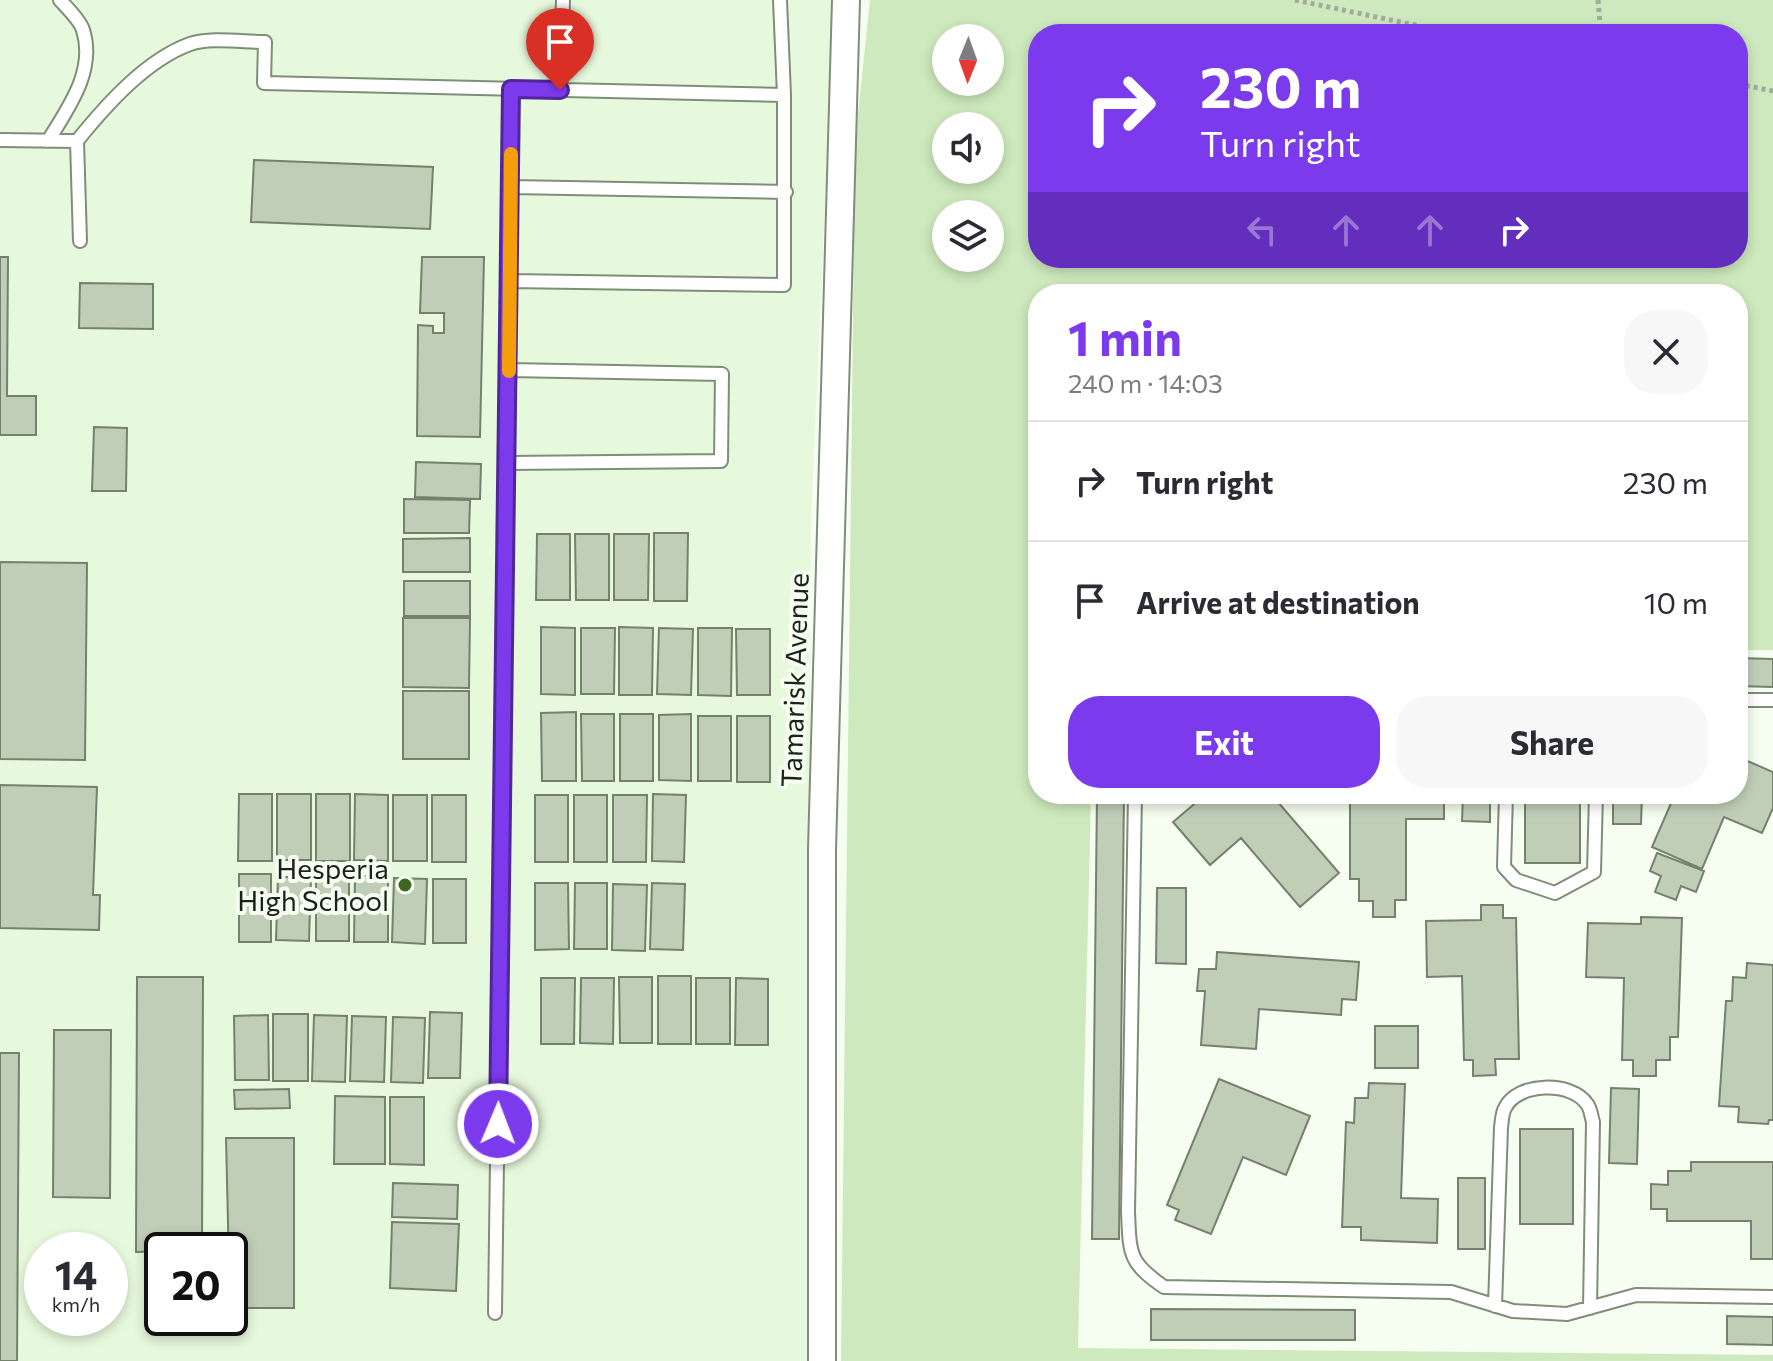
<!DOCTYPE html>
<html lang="en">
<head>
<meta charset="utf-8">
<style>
  :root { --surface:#fff; --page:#f7f7f7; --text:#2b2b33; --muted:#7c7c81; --line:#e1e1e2; --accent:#7c3aed }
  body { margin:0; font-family:Commissioner,sans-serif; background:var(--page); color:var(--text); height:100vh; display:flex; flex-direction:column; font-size:30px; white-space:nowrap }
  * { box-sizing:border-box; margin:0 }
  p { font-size:26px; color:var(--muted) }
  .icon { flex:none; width:44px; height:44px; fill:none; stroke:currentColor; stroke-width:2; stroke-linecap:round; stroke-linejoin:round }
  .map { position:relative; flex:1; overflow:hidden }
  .side { position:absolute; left:1028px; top:284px; width:720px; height:520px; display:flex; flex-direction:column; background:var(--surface); border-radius:32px; box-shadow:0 4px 12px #0003 }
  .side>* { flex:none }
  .hud { position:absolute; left:1028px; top:24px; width:720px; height:244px; border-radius:32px; box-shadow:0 4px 12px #0003; background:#7c3aed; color:#fff; overflow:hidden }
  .needle { width:52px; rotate:181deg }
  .controls { position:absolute; left:932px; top:24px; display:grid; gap:16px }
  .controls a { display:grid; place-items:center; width:72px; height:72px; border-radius:50%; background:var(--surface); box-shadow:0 4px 12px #0003; font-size:40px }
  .speed { position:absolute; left:24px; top:1232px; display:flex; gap:16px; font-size:40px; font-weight:700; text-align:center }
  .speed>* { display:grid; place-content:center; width:104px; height:104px; border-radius:50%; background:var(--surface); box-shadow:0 4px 12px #0003; line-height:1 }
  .speed small { font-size:20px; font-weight:400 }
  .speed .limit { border:4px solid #111; border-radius:12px; background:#fff; color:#111 }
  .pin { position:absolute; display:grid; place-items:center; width:68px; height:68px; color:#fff; margin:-82px -34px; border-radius:50% 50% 50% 0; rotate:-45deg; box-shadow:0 0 8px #0007 }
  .pin .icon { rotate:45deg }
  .me { position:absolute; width:88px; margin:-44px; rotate:1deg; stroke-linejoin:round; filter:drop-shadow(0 0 6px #0008) }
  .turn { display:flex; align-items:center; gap:28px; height:168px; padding:0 40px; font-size:36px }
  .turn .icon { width:104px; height:104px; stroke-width:2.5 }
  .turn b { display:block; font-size:56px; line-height:68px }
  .lanes { display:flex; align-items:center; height:76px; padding:0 40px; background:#0003; justify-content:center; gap:40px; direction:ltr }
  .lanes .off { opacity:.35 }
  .round { display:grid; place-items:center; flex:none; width:84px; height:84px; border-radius:32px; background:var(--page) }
  .headline { display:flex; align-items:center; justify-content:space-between; height:136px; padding:0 40px }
  h1 { font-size:48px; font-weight:700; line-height:60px; color:var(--accent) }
  .button { display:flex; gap:16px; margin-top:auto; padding:16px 40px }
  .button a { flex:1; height:92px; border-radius:32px; background:var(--accent); color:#fff; font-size:32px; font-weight:700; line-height:92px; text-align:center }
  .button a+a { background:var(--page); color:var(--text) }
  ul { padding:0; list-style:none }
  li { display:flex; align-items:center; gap:24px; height:120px; padding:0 40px; border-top:2px solid var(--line) }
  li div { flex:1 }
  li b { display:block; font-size:30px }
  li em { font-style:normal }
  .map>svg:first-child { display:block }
</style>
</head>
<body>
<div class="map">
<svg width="1773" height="1361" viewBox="0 0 1773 1361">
  <rect width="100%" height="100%" fill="#f5fef0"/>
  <!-- built -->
  <path fill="#e7f9dc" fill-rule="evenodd" d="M0 0H834L811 519 808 1361H0ZM42 1250H110V1318H42ZM162 1250H230V1318H162Z"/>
  <!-- green -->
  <path fill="#cee9bd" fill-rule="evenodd" d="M870 0H1773V650H1738V294H1038V794H1091L1078 1348 1773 1355V1361H841L855 143ZM1038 34H1738V258H1038ZM946 38H990V82H946ZM946 126H990V170H946ZM946 214H990V258H946Z"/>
  <!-- building -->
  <path fill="#c0ceb8" stroke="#74816c" stroke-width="2" d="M254 160 433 167 430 229 251 222Z
    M0 257H8L7 396H36V435H0Z
    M422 257H484L480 437 417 436 418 325 433 326V333H444V313H420Z
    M80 283 153 284V329L79 328Z
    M94 427 127 428 126 491H92Z
    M416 462 481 464 480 499 415 497Z
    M404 499 470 500 469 533H404Z
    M654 533H688L687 601H654Z
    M537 534H570V600H536Z
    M575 534H609V600H576Z
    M614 534H649L648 600H614Z
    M470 538V572H403V539Z
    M0 562 87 563 85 760 0 759Z
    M404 581H470V616H404Z
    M403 618H470L469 688 403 687Z
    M541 627 575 628V695L541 694Z
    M619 627 653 628 652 695H619Z
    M581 628H615L614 694H581Z
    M659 628 693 629 691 695 657 694Z
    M698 628H732L731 696 698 695Z
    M736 629H770V695H737Z
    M1738 658 1773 659V687L1738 686Z
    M403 691H469V759H403Z
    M576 712V781H542L541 713Z
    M581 714H614V781H582Z
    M620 714H653V781H620Z
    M691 714V781L659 780V715Z
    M698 716H731V781H698Z
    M737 716H770V782H737Z
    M1738 757 1773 772V808L1762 833 1724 817 1702 869 1652 847 1675 794H1738Z
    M0 785 97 787 93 895H100L99 930 0 928Z
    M239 794H272V861H238Z
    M277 794H311V860H277Z
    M316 794H350V861H316Z
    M355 794 388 795V861L354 860Z
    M653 794 686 795 684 862 652 861Z
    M1097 794H1124L1119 1239H1092Z
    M1206 794H1271L1339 873 1300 907 1241 838 1210 865 1173 822Z
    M1350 794H1444V819H1406V900H1395V917H1373V901H1359V879H1350Z
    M1463 794H1490V822L1462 821Z
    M1525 794H1580V863H1525Z
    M1613 794H1642L1641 824H1613Z
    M393 795H427V861H393Z
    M432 795H466V862H432Z
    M535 795H568V862H535Z
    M574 795H607V862H574Z
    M613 795H647L646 862H613Z
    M1657 853 1704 871 1696 892 1681 886 1676 900 1655 892 1661 876 1650 871Z
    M239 874H271V942H239Z
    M355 876H388V942H354Z
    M278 877H311L309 941 276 940Z
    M394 878 427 879 425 944 392 942Z
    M316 879H349V941H316Z
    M433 879H466V943H433Z
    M535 883H568L569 949 535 950Z
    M575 883H607V949H574Z
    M652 883 685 884 683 950 650 949Z
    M613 884 647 885 645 951 612 950Z
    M1157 888H1186V964L1156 963Z
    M1481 905H1503V918H1516L1519 1059H1495L1496 1075 1473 1076V1060H1464L1462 976 1427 977 1426 921 1481 920Z
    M1641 917 1682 918 1678 1037H1670V1060H1656V1076H1633V1060H1622L1624 978 1586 977 1588 923 1641 924Z
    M1217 952 1359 962 1356 1000 1342 999 1341 1015 1259 1009 1256 1049 1201 1045 1205 991H1197L1199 969H1216Z
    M1747 963 1773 965V1120H1769L1768 1124 1738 1122 1739 1107 1719 1106 1726 1001H1732L1733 977 1746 978Z
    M658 976H691V1044H658Z
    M137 977H203L202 1250 136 1252Z
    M619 977H652V1043H620Z
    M541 978H575L574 1044H541Z
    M581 978H614L613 1044 580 1043Z
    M696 978H730V1044H696Z
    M736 978 768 979V1045H735Z
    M430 1012 462 1013 460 1078H428Z
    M273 1014H308V1081H273Z
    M268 1015 269 1080H235L234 1016Z
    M314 1015 347 1016 345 1082 312 1081Z
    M352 1016 386 1017 384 1082 350 1081Z
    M393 1017 425 1018 423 1083 391 1082Z
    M1375 1026H1418V1068H1375Z
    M54 1030H111L110 1198 53 1197Z
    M0 1053H19L17 1361H0Z
    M1219 1079 1310 1116 1286 1175 1243 1157 1211 1234 1175 1220 1179 1210 1167 1205Z
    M1369 1083 1405 1084 1401 1198 1438 1199 1437 1243 1361 1240V1227H1342L1346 1122 1354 1123 1355 1098H1368Z
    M1611 1088 1639 1089 1637 1164 1609 1163Z
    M289 1089 290 1108 235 1109 234 1090Z
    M335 1096 385 1097V1164H334Z
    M390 1097H424V1165L390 1164Z
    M1520 1129H1573V1224H1520Z
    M226 1138H294V1308H230Z
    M1691 1162H1773V1259H1751V1221H1667V1209H1651V1184L1668 1185V1171H1691Z
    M1458 1178H1485V1249H1458Z
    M393 1183 458 1185 457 1219 392 1217Z
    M392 1222 459 1224 456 1291 390 1288Z
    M1151 1309 1355 1310V1340H1151Z
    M1727 1316 1773 1317V1345L1727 1344Z"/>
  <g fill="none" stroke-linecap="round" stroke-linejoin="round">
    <defs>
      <path id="service" d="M780 0 784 95
        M560 90 563 0
        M0 140 77 141C106 105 146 60 190 44 210 37 243 42 265 42L264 83 784 95V285L510 281
        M48 141C68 108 96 71 83 30 80 20 67 8 60 0
        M77 141 80 241
        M511 187 786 192
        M507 463 721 461 722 374 509 370
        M1738 700H1773
        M1135 794 1128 1212C1130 1254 1128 1262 1164 1287L1451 1292 1513 1311 1567 1314 1636 1295 1773 1297
        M1506 794 1504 867 1516 880 1555 893 1594 872 1596 794
        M1495 1306 1501 1127C1502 1121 1502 1113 1505 1108 1517 1082 1572 1081 1587 1104 1591 1109 1591 1116 1593 1122L1590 1308
        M495 1313 511 89"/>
      <path id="minor" d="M822 1361V849L846 0"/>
    </defs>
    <!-- service casing -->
    <use href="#service" stroke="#808d78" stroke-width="16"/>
    <!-- minor casing -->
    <use href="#minor" stroke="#808d78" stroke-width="30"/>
    <!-- path -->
    <path stroke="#a3ab9f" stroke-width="5" stroke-dasharray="4 4" stroke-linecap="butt" d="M1295 0 1458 34
      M1598 0 1601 34
      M1738 84 1773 91"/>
    <!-- service -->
    <use href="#service" stroke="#fff" stroke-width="12"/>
    <!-- minor -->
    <use href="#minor" stroke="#fff" stroke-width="26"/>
  </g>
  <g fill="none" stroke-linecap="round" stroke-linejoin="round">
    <defs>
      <path id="route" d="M498 1124 511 89 560 90"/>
    </defs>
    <!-- route casing -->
    <use href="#route" stroke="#51269a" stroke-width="20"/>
    <!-- route -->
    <use href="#route" stroke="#7c3aed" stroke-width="14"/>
    <!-- slow -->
    <path stroke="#f59e0b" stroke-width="14" d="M509 371 511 154"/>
  </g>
  <!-- markers -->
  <circle fill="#406722" stroke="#f5fef0" stroke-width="3" cx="405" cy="885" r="8"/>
  <g text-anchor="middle" stroke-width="8" stroke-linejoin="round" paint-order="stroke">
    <!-- street labels -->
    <g font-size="28" fill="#1c2119" stroke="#f5fef0">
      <text transform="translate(795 680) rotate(-88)" y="10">Tamarisk Avenue</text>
    </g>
    <!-- poi labels -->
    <g font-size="28" fill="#1c2119" stroke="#f5fef0" text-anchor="end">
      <text x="389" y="879">Hesperia<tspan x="389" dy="32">High School</tspan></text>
    </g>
  </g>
</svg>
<div class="controls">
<a><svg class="needle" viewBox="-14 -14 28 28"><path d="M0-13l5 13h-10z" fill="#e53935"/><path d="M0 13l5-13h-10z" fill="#7c7c81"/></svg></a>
<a><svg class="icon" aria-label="sound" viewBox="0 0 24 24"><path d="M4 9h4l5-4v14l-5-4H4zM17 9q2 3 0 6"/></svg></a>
<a><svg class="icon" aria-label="layers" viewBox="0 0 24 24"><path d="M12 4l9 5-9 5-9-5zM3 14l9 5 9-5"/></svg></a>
</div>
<div class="speed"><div>14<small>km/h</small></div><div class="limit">20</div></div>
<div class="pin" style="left:560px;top:90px;background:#d93025"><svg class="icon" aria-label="arrive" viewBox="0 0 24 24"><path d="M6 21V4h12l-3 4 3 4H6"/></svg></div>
<svg class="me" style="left:498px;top:1124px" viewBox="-20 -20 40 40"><circle r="17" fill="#7c3aed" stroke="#fff" stroke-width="3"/><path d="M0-11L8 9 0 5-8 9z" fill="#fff"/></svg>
<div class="hud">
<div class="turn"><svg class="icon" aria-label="right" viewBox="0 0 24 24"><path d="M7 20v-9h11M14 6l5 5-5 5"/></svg><div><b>230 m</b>Turn right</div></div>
<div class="lanes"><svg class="icon off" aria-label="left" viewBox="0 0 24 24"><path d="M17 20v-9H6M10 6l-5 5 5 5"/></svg><svg class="icon off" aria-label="ahead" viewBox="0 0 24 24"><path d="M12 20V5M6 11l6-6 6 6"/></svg><svg class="icon off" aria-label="ahead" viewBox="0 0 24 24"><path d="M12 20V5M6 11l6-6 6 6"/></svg><svg class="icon" aria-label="right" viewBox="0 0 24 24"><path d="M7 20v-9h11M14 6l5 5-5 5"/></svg></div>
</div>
<section class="side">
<div class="headline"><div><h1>1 min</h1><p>240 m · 14:03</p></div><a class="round"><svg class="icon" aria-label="close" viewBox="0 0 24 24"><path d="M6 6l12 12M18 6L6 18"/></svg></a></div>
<ul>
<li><svg class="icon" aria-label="right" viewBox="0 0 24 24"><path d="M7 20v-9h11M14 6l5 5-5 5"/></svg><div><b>Turn right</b></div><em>230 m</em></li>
<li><svg class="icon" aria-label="arrive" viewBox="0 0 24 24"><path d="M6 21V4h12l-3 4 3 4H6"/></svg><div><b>Arrive at destination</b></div><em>10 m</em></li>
</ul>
<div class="button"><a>Exit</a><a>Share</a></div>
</section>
</div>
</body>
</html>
